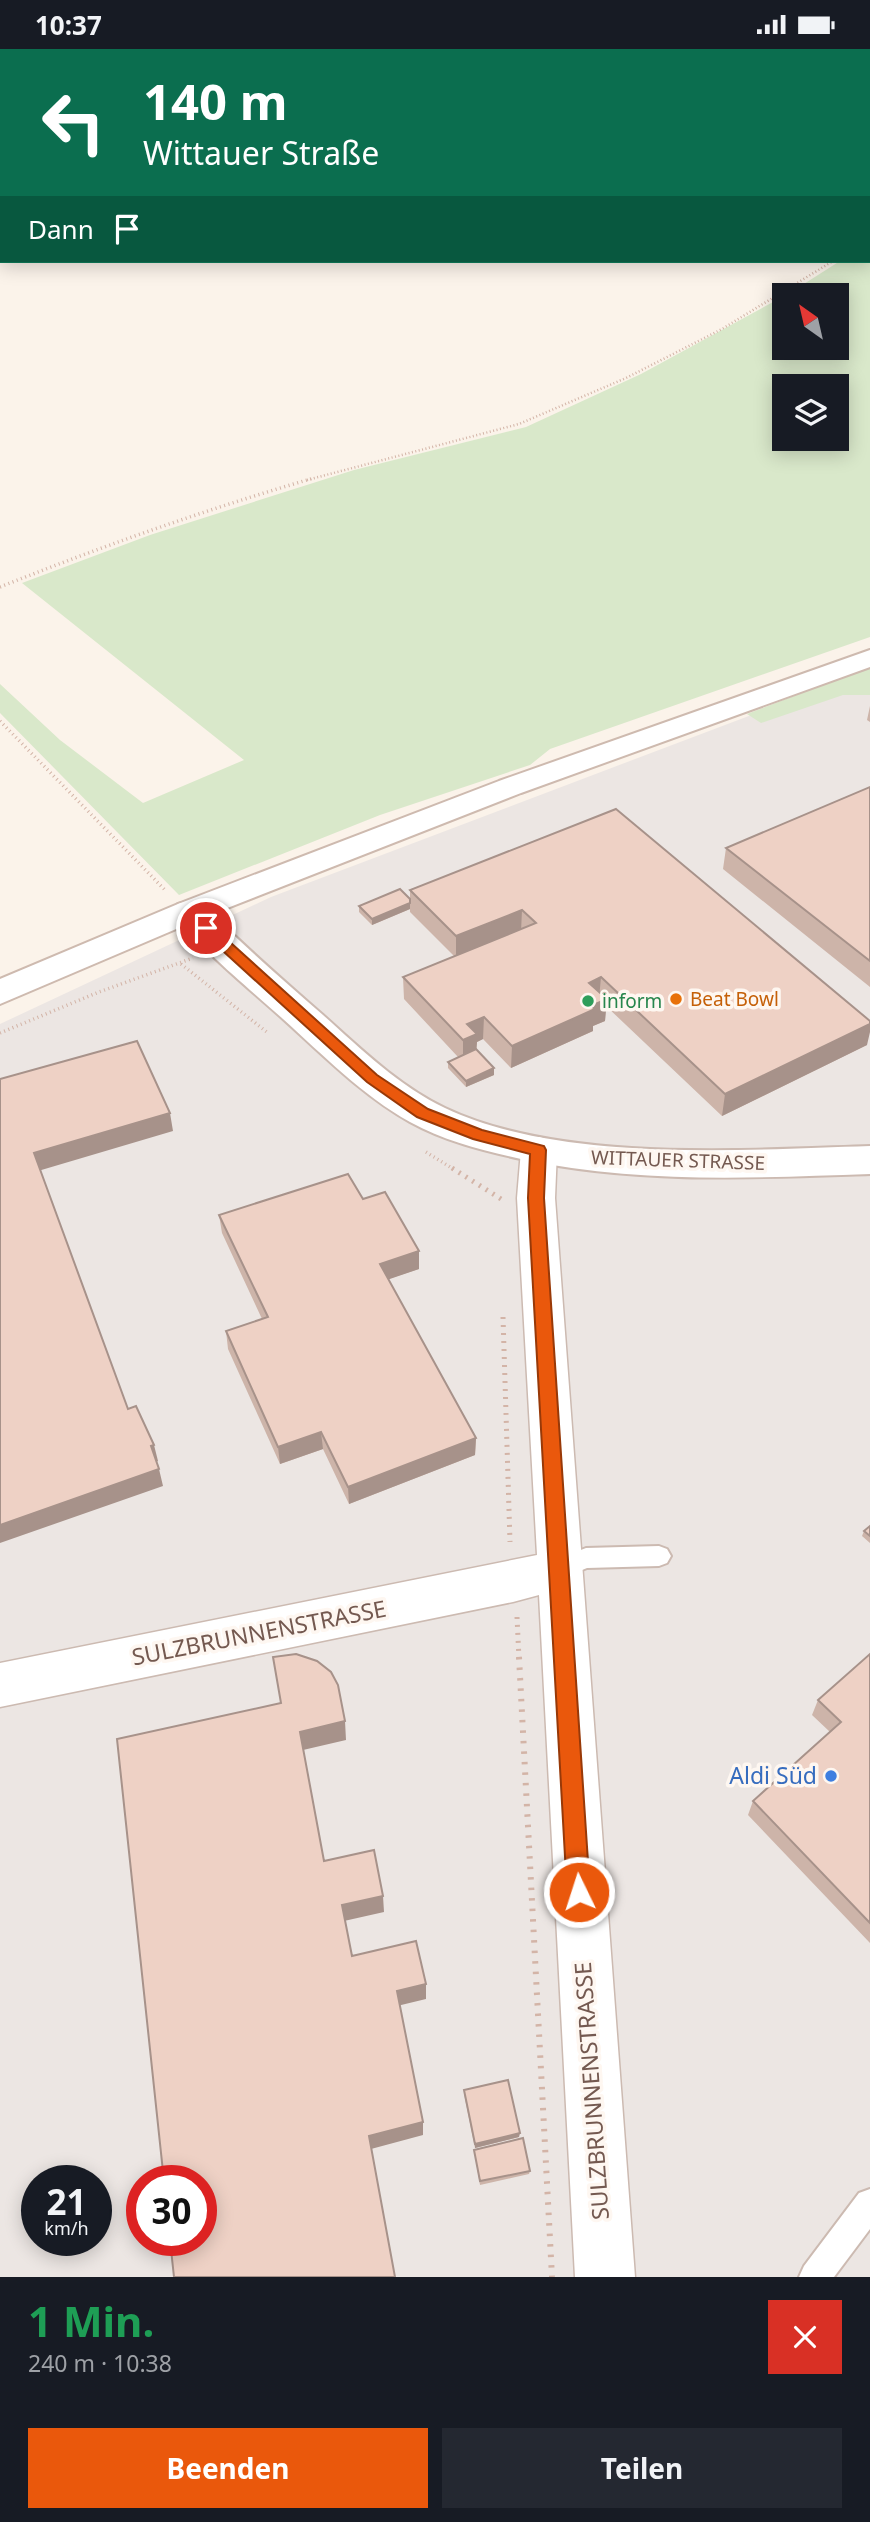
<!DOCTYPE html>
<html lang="de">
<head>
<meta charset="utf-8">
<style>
  :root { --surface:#171b24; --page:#242831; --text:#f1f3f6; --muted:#9ea1a6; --accent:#ea580c }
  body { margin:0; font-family:"Noto Sans",sans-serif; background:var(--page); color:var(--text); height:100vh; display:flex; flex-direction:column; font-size:26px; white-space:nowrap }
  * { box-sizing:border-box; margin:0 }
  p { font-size:23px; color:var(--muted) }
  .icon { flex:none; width:38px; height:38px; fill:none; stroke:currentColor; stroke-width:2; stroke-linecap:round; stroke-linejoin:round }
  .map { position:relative; height:2228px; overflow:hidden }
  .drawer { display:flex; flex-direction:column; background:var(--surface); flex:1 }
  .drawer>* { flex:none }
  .hud { position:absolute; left:0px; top:0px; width:872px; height:214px; box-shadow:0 4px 18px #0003; background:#0b6e4f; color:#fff; overflow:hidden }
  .needle { width:46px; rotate:326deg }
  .controls { position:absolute; left:772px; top:234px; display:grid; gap:14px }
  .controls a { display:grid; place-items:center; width:77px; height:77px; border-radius:0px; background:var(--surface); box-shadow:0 4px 18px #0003; font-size:35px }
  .speed { position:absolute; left:21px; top:2116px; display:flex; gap:14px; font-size:35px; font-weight:700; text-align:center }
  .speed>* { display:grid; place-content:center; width:91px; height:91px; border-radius:50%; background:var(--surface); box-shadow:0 4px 18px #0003; line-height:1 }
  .speed small { font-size:18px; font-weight:400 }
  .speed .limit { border:10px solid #d22; background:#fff; color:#111 }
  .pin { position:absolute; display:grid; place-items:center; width:60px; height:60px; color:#fff; margin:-30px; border:4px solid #fff; border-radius:50%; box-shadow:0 2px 7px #0007 }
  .me { position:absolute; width:77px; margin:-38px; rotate:356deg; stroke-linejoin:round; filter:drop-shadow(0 0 5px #0008) }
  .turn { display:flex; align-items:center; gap:24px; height:147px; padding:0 28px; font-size:32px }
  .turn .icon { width:91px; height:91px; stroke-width:2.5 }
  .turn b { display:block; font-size:49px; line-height:60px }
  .then { display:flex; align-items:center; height:66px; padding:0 28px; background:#0003; gap:14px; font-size:26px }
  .round { display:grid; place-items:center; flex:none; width:74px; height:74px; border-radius:0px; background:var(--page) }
  .headline { display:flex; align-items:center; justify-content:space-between; height:119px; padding:0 28px }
  h1 { font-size:42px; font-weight:700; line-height:52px; color:#1e9e55 }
  .button { display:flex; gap:14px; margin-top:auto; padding:14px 28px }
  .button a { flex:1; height:80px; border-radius:0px; background:var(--accent); color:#fff; font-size:28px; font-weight:700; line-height:80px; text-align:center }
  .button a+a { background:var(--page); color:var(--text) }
  .status { display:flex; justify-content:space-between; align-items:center; height:49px; padding:0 35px; background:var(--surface); direction:ltr }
  .status svg { height:19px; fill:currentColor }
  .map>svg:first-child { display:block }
</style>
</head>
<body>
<div class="status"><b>10:37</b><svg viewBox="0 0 49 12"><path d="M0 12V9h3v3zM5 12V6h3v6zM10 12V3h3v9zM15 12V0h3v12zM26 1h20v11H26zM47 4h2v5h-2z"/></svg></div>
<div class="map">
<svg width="870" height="2228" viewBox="0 0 870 2228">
  <rect width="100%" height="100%" fill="#fbf3ea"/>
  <!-- industrial -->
  <path fill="#ece6e3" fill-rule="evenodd" d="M870 621V2228H0V975L271 848ZM37 2132H96V2191H37ZM142 2132H201V2191H142Z"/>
  <!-- green -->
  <path fill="#d9e8ca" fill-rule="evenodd" d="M0 0H341L342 2H2L0 33Z
    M352 0H870V118V2Z
    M870 192V588L550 700 530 716 380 766 179 846 0 664V635L60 691 143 754 244 711 22 534 150 486 354 421 526 378 641 325 784 247V299H836V247H785L840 212H870ZM784 338H836V390H784Z
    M870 618V646H843L761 674 747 665Z"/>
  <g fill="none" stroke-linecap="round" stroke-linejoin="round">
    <!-- stream -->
    <path stroke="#a7d2d4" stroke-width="4.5" d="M667 0 669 2
      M88 2 107 0"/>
    <defs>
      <path id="service" d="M659 1497 667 1500 671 1507 667 1514 659 1517 587 1519 558 1531 550 1527 546 1520 550 1513 586 1499Z
        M870 2140V2180L834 2228H799L804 2217 859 2144Z"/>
      <path id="minor" d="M539 1088 552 1092 557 1101 555 1149 635 2228H575L539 1546 513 1553 0 1658V1614L537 1506 517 1149 521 1101 526 1092Z"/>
      <path id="tertiary" d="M190 852 202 855C240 894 282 930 323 966 361 1000 399 1037 445 1059 561 1114 743 1101 870 1097V1125C753 1129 636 1135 521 1110 484 1102 444 1092 410 1073 363 1047 323 1006 283 970 249 939 198 899 173 862L178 855Z"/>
      <path id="secondary" d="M870 601V618L521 744 202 869 0 955V930L178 855 499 732Z"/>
    </defs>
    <!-- service casing -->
    <use href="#service" stroke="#ccbab1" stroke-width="4"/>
    <!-- minor casing -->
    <use href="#minor" stroke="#ccbab1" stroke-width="3"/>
    <!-- tertiary casing -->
    <use href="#tertiary" stroke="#ccbab1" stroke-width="4"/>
    <!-- secondary casing -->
    <use href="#secondary" stroke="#cebaaf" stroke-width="4"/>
    <!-- path-far4 -->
    <path stroke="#d3b4a7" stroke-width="2" stroke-dasharray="1 2.5" stroke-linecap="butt" d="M344 0 346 2"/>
    <!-- path-far3 -->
    <path stroke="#d3b4a7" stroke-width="2.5" stroke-dasharray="1 2.5" stroke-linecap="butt" d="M307 431 519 375 626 329 722 280 833 212"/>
    <!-- path-far2 -->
    <path stroke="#d3b4a7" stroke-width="3.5" stroke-dasharray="1 3.5" stroke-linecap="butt" d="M0 538C103 497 207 460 314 429
      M0 672 166 842
      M181 915 268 984
      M0 984 99 943 193 909
      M426 1103 455 1121"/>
    <!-- path-far1 -->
    <path stroke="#d3b4a7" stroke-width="5" stroke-dasharray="2 6" stroke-linecap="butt" d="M452 1119 501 1150
      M503 1268 510 1493
      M517 1568 519 1610"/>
    <!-- path -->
    <path stroke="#d3b4a7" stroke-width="6" stroke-dasharray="2.5 8" stroke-linecap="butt" d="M519 1608 552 2228"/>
    <!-- service -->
    <use href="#service" fill="#fff" fill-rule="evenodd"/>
    <!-- minor -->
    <use href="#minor" fill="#fff" fill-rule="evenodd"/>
    <!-- tertiary -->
    <use href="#tertiary" fill="#fff" fill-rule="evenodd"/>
    <!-- secondary -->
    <use href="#secondary" fill="#fff" fill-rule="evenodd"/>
  </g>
  <!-- wall -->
  <path fill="#cdb4a9" d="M870 657V673L867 671Z
    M870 738V938L723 820 726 799Z
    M616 760 867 996 722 1067 606 957 605 972 593 977V982L511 1019 483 990 477 993 476 1000 494 1019V1026L466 1038 448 1019V1013L458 1008 404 950 403 928 454 907 410 863V860L372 876 359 863V857L410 850V841Z
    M363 1150 419 1202V1220L388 1230 476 1389 475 1406 349 1455 323 1400 280 1415 228 1300 226 1282 262 1270 222 1184 219 1166Z
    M870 1477V1494L862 1487 864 1482Z
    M870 1605V1894L748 1766 753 1752 830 1683 812 1666 818 1651Z
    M464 2041 519 2088 475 2099 464 2045Z
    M474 2101 530 2122 529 2125 480 2136Z"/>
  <!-- shaded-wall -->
  <path fill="#a7928a" d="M410 854V860L372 876V870Z
    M522 861 521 883 456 909V887Z
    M601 928 599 950 589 934Z
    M607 950 605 972 593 977V982L511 1019 512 997Z
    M484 968 483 990 477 993 476 1007 463 1013V991L467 975Z
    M870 975V983L867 996 722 1067 725 1045Z
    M494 1019V1026L466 1038V1032Z
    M170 1064 173 1082 38 1122 34 1104Z
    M419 1202V1220L381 1233 380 1215Z
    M321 1383 323 1400 280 1415 278 1398Z
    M476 1389 475 1406 349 1455 348 1438Z
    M154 1396 158 1412 154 1414 151 1397Z
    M159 1420 163 1437 0 1494V1476Z
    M345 1672 346 1691 303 1701 300 1683Z
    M383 1847 384 1863 344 1872 342 1856Z
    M426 1935V1950L397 1957V1942Z
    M423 2073V2086L371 2100 369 2087Z
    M520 2084 519 2088 475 2099V2095Z"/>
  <!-- building -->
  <path fill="#eed1c5" stroke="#a7928a" stroke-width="2" d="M870 738V912L726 799Z
    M616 760 870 972V975L725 1045 601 928 589 934 607 950 591 957 595 960 512 997 484 968 467 975 477 985 463 991 403 928 536 874 522 861 456 887 410 841Z
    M400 840 410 850V854L372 870 359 857Z
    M137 992 170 1064 34 1104 128 1360 136 1357 154 1396 151 1397 159 1420 0 1476V1030Z
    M476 1000 494 1019 466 1032 448 1013Z
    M348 1125 363 1150 385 1143 419 1202 380 1215 476 1389 348 1438 321 1383 278 1398 226 1282 268 1268 219 1166Z
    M870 1477V1487L864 1482Z
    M296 1605 317 1612 331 1623 338 1636 345 1672 300 1683 324 1812 374 1801 383 1847 342 1856 352 1907 416 1892 426 1935 397 1942 423 2073 369 2087 395 2228H174L170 2191H201V2132H164L117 1690 281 1654 273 1608Z
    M870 1605V1874L753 1752 841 1673 818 1651Z
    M508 2031 520 2084 475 2095 464 2041Z
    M523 2089 530 2122 480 2132 474 2101Z"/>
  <!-- route -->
  <path fill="#ea580c" stroke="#983908" stroke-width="2" d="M206 875 211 876 377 1026 428 1060 482 1081 544 1097 546 1101 544 1149 590 1843 586 1851 579 1855 571 1851 567 1843 528 1149 530 1105 473 1090 417 1068 367 1033 201 882V876Z"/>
  <!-- markers -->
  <circle fill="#e8710a" stroke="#fef7f1" stroke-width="2.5" cx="676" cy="950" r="7"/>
  <circle fill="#2e9e5b" stroke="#fef7f1" stroke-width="2.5" cx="588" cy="952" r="7"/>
  <circle fill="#3f7fe0" stroke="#fef7f1" stroke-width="2.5" cx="831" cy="1727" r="7"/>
  <g text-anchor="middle" stroke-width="7" stroke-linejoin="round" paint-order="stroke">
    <!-- food labels -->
    <g font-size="19" fill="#c56008" stroke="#fef7f1" text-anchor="start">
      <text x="690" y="957">Beat Bowl</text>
    </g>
    <!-- leisure labels -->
    <g font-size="19" fill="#27864d" stroke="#fef7f1" text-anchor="start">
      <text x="602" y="959">inform</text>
    </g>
    <!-- street labels -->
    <g font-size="19" fill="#745950" stroke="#fef7f1">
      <text transform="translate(678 1111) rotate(2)" y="7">WITTAUER STRASSE</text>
    </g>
    <!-- near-street labels -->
    <g font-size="23" fill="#745950" stroke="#fef7f1">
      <text transform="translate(259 1584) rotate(-11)" y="8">SULZBRUNNENSTRASSE</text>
      <text transform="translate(592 2042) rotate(-94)" y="8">SULZBRUNNENSTRASSE</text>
    </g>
    <!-- near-shop labels -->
    <g font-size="23" fill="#366cbe" stroke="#fef7f1" text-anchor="end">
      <text x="817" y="1735">Aldi Süd</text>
    </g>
  </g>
</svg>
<div class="controls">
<a><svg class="needle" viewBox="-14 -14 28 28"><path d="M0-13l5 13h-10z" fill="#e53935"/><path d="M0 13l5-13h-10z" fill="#9ea1a6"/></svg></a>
<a><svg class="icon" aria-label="layers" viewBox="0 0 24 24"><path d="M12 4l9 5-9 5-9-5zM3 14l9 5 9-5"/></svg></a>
</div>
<div class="speed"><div>21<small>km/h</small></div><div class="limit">30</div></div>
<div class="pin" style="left:206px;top:879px;background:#d93025"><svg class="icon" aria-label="arrive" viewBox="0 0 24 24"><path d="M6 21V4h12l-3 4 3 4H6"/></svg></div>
<svg class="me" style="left:579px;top:1843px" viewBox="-20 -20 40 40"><circle r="17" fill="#ea580c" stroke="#fff" stroke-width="3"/><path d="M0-11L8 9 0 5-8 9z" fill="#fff"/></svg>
<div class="hud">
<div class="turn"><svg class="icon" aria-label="left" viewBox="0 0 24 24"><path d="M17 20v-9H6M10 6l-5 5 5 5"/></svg><div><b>140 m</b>Wittauer Straße</div></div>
<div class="then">Dann<svg class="icon" aria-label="arrive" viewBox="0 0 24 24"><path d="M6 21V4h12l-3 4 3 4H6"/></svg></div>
</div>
</div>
<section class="drawer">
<div class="headline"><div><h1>1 Min.</h1><p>240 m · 10:38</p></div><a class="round" style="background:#d93025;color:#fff"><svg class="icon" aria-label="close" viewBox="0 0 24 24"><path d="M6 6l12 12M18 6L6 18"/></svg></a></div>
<div class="button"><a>Beenden</a><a>Teilen</a></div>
</section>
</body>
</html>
